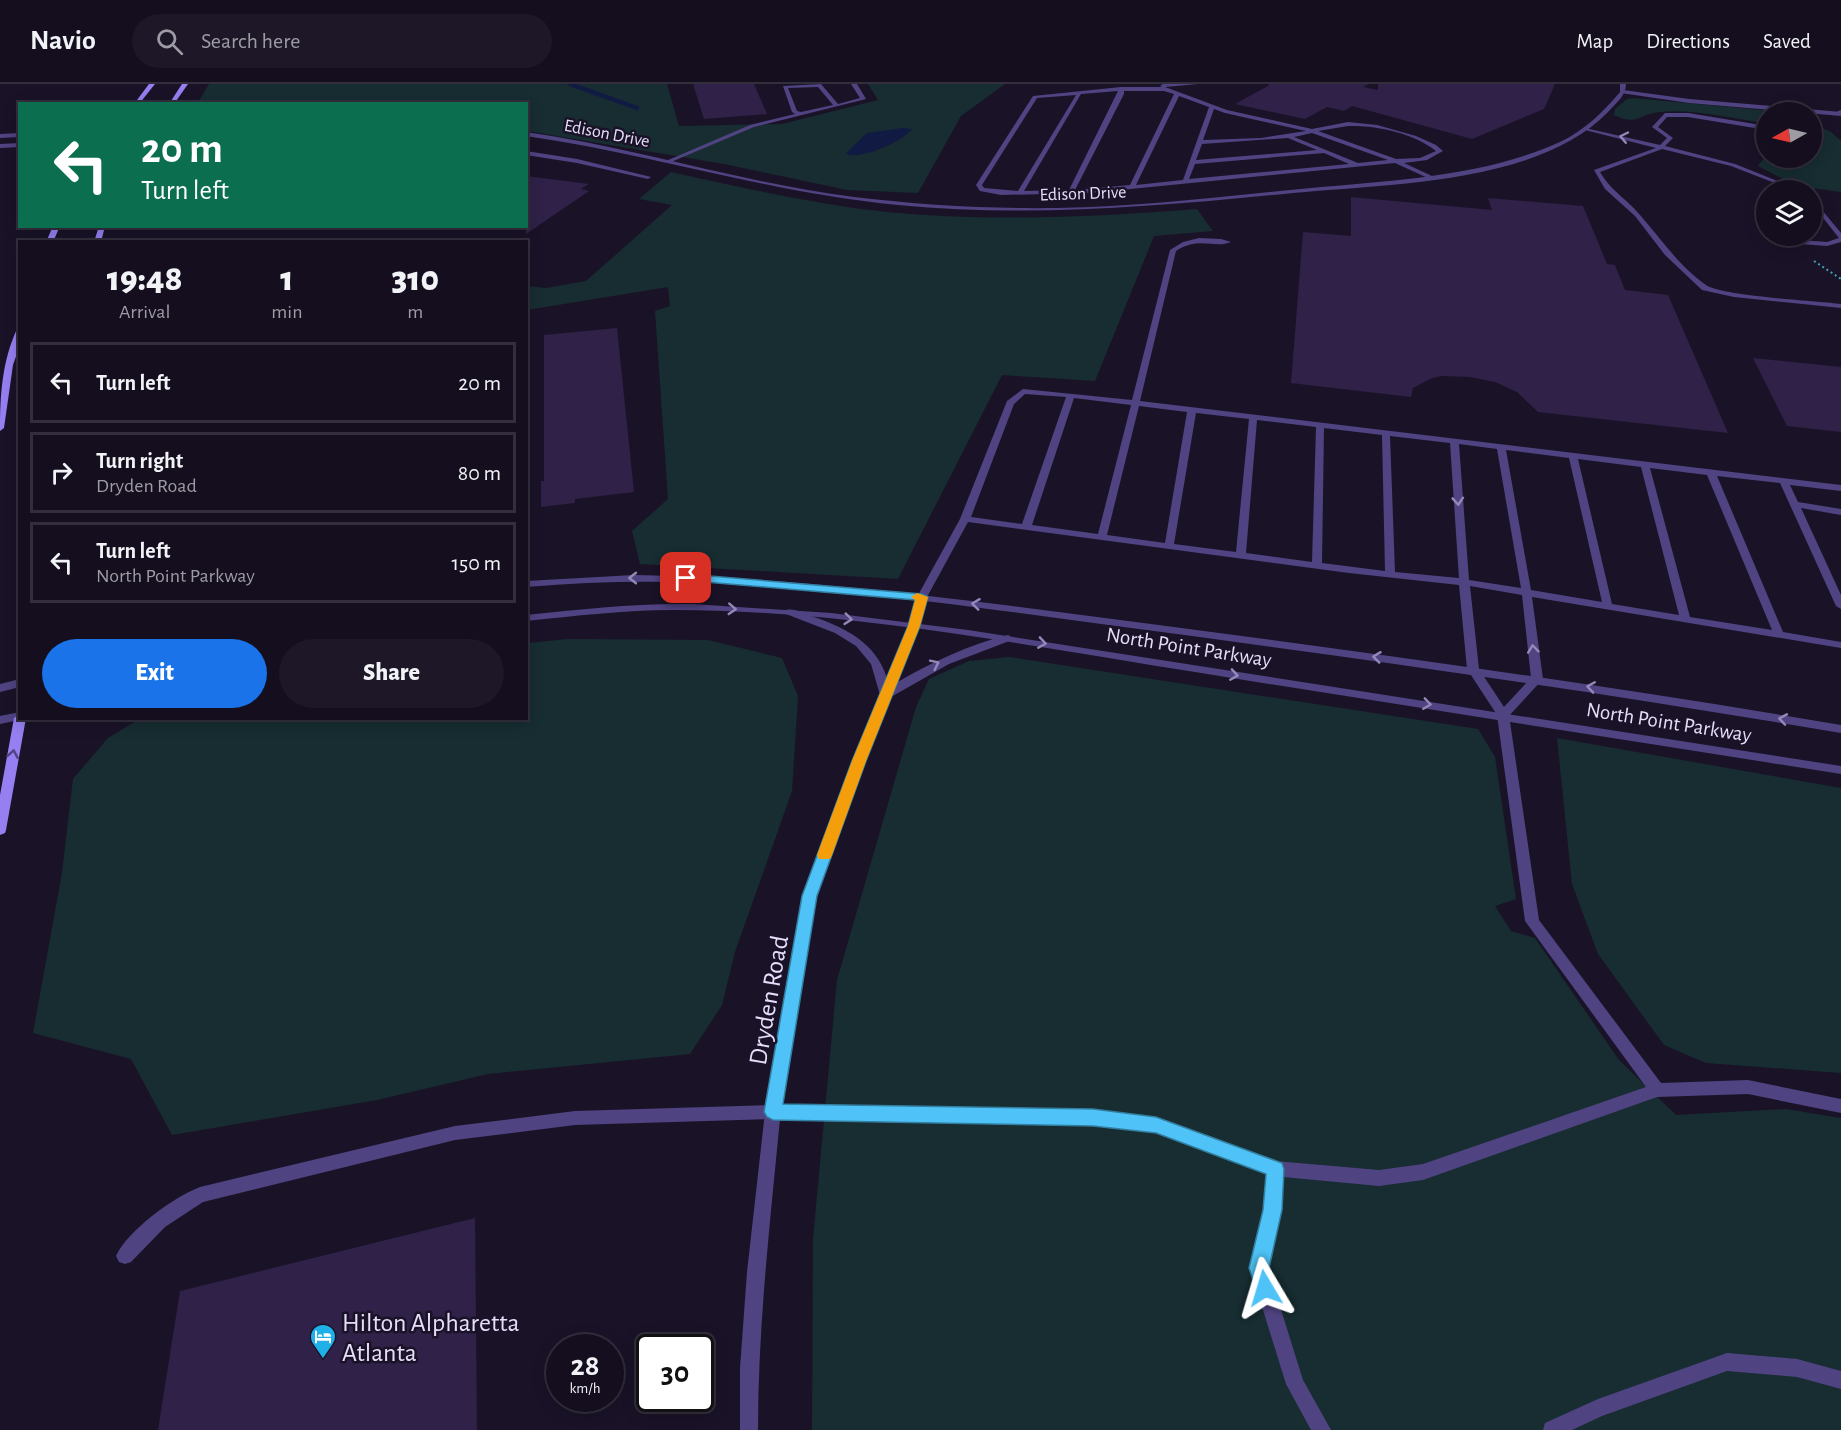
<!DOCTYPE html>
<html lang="en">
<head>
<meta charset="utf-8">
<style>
  :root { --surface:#140e1e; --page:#1d1727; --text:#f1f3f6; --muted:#9d9ca4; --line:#332e3c; --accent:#1a73e8 }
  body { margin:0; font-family:"Alegreya Sans",sans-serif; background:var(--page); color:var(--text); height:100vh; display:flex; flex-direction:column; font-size:22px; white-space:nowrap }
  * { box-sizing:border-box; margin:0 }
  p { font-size:20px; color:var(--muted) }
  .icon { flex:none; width:33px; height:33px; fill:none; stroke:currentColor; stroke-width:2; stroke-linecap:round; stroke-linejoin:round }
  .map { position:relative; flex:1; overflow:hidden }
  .side { position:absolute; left:18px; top:156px; width:510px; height:480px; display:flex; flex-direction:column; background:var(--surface); border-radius:0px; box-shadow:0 3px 15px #0003,0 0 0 2px var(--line) }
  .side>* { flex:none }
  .top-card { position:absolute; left:18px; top:18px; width:510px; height:126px; border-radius:0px; box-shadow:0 3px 15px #0003,0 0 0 2px var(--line); background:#0b6e4f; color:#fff; overflow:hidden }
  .needle { width:39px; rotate:262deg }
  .controls { position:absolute; left:1756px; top:18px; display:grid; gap:12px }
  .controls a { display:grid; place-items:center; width:66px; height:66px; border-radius:50%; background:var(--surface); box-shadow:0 3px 15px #0003,0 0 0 2px var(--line); font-size:30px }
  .speed { position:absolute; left:546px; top:1250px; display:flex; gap:12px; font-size:30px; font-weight:700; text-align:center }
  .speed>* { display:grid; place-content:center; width:78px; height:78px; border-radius:50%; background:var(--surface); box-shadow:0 3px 15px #0003,0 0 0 2px var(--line); line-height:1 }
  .speed small { font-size:15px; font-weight:400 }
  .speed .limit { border:3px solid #111; border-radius:9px; background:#fff; color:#111 }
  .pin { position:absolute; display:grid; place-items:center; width:51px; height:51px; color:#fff; margin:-26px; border-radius:12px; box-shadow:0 3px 9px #0006 }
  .me { position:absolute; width:66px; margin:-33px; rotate:353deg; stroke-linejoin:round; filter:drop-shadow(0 0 4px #0008) }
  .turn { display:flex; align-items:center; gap:21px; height:126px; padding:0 24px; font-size:27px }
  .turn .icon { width:78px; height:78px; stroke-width:2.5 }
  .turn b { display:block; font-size:42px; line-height:51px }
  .eta { display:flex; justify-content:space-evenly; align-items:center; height:102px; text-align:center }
  .eta b { font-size:36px; font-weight:800; line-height:42px }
  .primary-button { display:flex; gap:12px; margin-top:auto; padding:12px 24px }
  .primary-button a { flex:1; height:69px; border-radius:36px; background:var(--accent); color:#fff; font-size:24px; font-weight:800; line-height:69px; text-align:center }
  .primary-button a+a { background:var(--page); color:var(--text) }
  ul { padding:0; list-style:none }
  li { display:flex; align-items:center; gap:18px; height:81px; margin:0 12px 9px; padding:0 12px; border:3px solid var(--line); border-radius:0px }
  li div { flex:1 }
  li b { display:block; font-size:22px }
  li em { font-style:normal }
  header { display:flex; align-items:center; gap:36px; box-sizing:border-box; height:84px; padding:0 30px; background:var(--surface); border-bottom:2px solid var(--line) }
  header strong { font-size:28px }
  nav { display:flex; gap:33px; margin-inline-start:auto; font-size:21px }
  .search { width:420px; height:54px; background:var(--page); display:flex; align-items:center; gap:15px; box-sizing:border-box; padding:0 21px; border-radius:33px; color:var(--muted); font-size:22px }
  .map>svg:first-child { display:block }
</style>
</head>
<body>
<header>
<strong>Navio</strong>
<div class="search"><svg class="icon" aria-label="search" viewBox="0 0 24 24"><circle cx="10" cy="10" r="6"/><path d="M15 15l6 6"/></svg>Search here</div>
<nav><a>Map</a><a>Directions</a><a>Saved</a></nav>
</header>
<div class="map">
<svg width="1841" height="1346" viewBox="0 0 1841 1346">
  <rect width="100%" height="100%" fill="#1a1328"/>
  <!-- green -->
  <path fill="#172d31" d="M209 0H667L679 42 782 40 878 16 868 0H1005L961 32 918 109 847 106 724 80 527 47 526 20H197Z
    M1633 14 1783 28H1767V39C1732 35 1694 24 1659 28 1637 31 1638 42 1614 31L1615 25 1627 15Z
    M1812 40 1831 48 1841 57V108L1797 102 1758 82 1767 70V74H1812Z
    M671 88C743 104 814 120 887 128 990 138 1094 133 1197 125L1213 147 1154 152 1095 297 1002 291 898 495 640 480 632 447 668 415 655 227 670 222 668 203 527 226V202L546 204 586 197 672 121 639 115Z
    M569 555 708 556 782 574 798 612 792 707 735 868 722 921 690 970 488 990 377 1016 172 1051 131 975 33 949 62 789 73 695 108 654 141 634H526L527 559Z
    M1009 573 1478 645 1495 673 1516 815 1495 822 1511 847 1535 854 1619 976 1676 1031 1786 1025 1841 1034V1346H812L813 1155 837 896 916 623 929 595 969 577Z
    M1557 654 1841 704V989L1706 979 1664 961 1598 870 1572 800Z"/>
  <!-- water -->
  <path fill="#111a43" d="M903 44 912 45C904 57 864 74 849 71L846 69 867 49Z"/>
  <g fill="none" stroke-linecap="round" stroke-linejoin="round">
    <!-- stream -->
    <path stroke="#111a43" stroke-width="4.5" d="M570 0 637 24"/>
  </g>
  <!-- building -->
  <path fill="#2f2147" d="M693 0H754L767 30 704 35Z
    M1269 0H1369L1363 3 1378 6V0H1555L1544 25 1472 55 1352 22 1344 27 1327 23 1305 35 1235 20 1268 2Z
    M526 92 589 100 581 105 589 107 526 150Z
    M1351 113 1492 126 1488 114 1583 122 1607 180 1615 181 1625 206 1668 211 1728 349 1538 328 1517 308 1495 298 1470 293 1441 292 1432 294 1413 304 1411 313 1291 299 1303 148 1351 152Z
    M617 244 634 408 575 415V419L541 423V397H544V251Z
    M1753 274 1841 283V348L1787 342Z
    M475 1134 477 1346H158L180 1207Z"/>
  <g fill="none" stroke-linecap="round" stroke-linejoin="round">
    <!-- path -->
    <path stroke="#3ea2af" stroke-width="2" stroke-dasharray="2 3" stroke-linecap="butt" d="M1814 177 1841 195"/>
    <!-- service -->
    <path fill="#504382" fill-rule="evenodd" d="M821 0 838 20 860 14 851 0H857L866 15 754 43 671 78 666 77 750 41 795 30 792 28 783 2ZM818 3 833 21 801 28 797 27 788 4Z
      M1163 0H1198L1165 3 1227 26 1312 45 1348 38 1377 41 1416 52 1436 61 1443 67 1427 76 1404 79 1432 92 1430 95 1395 79 1090 109 1001 111 980 107 976 101 1033 12 1121 3H1162L1160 2ZM1118 7 1069 106 1024 107 1081 10ZM1124 7H1164L1174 10 1130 101 1075 106 1124 10ZM1076 11 1018 107 984 104 982 101 1037 14ZM1179 12 1209 23 1183 96 1136 101ZM1214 25 1225 29 1306 47 1261 54 1203 56ZM1348 42C1376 41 1414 49 1436 67L1420 74 1396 75 1318 47ZM1312 49 1388 76 1358 79 1294 53ZM1288 54 1317 66 1196 76 1202 60ZM1324 69 1349 80 1189 95 1195 80Z
      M1623 6 1689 15 1841 28V32L1689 19 1621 9Z
      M1665 29H1688L1767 42V46L1688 33H1667L1658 43 1673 54 1665 62 1735 80 1800 106H1793L1731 82 1662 65 1600 88C1612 108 1626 114 1640 131 1662 156 1678 181 1706 201 1722 212 1816 217 1841 220V224L1734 213 1702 206 1665 171 1635 132 1605 105 1594 86 1656 64 1585 46V44L1660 61 1667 54 1652 43Z
      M526 67 577 75 651 93 648 95 577 79 526 71Z
      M1812 114 1841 149V158L1827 162 1800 160 1797 158 1800 156 1827 158 1839 154 1812 120Z
      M1199 154 1221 155 1231 158C1215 165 1199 152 1176 167L1140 317 1841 401V407L1790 401 1798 418 1841 425V431L1801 424 1841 511V525L1836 522 1780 399 1717 392 1783 548 1841 558V564L1532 513 1543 595 1507 634H1499L1467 585 1459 501 1349 489 968 438 927 513 922 516 918 515 917 513 960 435 1007 317 1023 305 1132 316 1170 166 1183 158ZM1025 310 1066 313 1022 440 971 433 1014 320ZM1074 314 1131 321 1098 450 1032 441ZM1139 322 1187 328 1165 459 1107 451ZM1196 329 1249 335 1236 468 1174 460ZM1257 336 1316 343 1312 478 1246 469ZM1324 344 1382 351 1385 487 1322 479ZM1390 352 1450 359 1459 494 1395 488ZM1459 360 1497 365 1521 504 1469 496ZM1506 366 1569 374 1602 518 1531 506ZM1578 375 1641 383 1679 531 1612 520ZM1650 384 1707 391 1772 546 1690 533ZM1470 502 1522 511 1531 594 1504 623 1479 585Z
      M773 1021 779 1023 781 1028 779 1033 773 1035 575 1041 455 1056 203 1118 165 1143 131 1178 125 1180 119 1178 116 1172C128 1146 174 1113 200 1103L455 1042 575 1027Z"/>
    <!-- minor -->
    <path fill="#504382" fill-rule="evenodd" d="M1620 0H1626C1626 12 1616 19 1608 28 1539 100 1387 100 1293 109 1161 122 1031 134 898 121 772 109 651 70 526 52V48C637 64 743 99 854 113 921 121 989 125 1057 124 1142 123 1227 112 1311 104 1394 96 1482 93 1560 58 1584 47 1603 28 1620 8Z
      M1841 26V30L1837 28 1838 27Z
      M20 49V53L0 54V50Z
      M20 59V63L0 64V60Z
      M922 510 927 513 919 542 896 599C932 578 968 561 1008 551L1013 554 1012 556 949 580 891 613 865 677 817 812 782 1021 1093 1027 1156 1034 1275 1077 1379 1086 1423 1080 1646 1003 1525 837 1497 631 1503 627 1509 631 1539 836 1661 999 1748 996 1841 1015V1029L1748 1010 1657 1013 1423 1096 1379 1102 1283 1093 1281 1126 1268 1184 1303 1296 1331 1346H1311L1286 1300 1250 1184 1265 1126 1267 1089 1156 1048 1093 1041 780 1035C770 1139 758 1242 758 1346H740V1284L747 1188 765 1028 803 812 853 677 880 611 871 580 856 562 835 549 786 530 785 528 786 526C795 524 805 530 814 533 846 544 876 559 887 594L909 542 917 513Z
      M1727 1269 1797 1275 1841 1287V1305L1797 1293 1727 1287 1602 1332 1572 1346H1543L1545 1339 1598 1315Z"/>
    <!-- tertiary -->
    <path fill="#504382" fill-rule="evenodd" d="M634 491C807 493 979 518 1151 540 1382 570 1612 602 1841 641V649C1600 608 1359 574 1116 542 922 516 723 485 526 503V497Z
      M693 520 831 529 968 546 1841 682V690C1626 656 1411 623 1195 588 1024 561 847 526 673 526 624 526 575 532 526 537V531C582 525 637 519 693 520Z
      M20 595V603L0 608V600Z
      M20 628V634L24 635 0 640V632Z"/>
    <!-- secondary -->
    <path fill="#957ff1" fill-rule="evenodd" d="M149 0H155L139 20H134Z
      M182 0H188L174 20H169Z
      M53 142H60L53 158H46Z
      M99 142H105L101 158H94Z
      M17 245H20V261L13 281 4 344 0 347C0 312 2 277 17 245Z
      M20 630V634H26L6 746 5 749 0 751V711L14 634Z"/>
  </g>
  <!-- one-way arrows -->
  <defs><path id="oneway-chevron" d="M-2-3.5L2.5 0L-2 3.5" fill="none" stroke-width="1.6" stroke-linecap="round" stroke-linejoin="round" transform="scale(1.5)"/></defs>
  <g stroke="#9488b8">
    <use href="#oneway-chevron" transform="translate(1624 53) rotate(-168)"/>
    <use href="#oneway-chevron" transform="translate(1458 417) rotate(86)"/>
    <use href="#oneway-chevron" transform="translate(633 494) rotate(-180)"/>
    <use href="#oneway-chevron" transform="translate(976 520) rotate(-173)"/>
    <use href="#oneway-chevron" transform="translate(732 525) rotate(3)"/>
    <use href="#oneway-chevron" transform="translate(848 535) rotate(6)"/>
    <use href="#oneway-chevron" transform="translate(1042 559) rotate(9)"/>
    <use href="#oneway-chevron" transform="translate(1533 565) rotate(-96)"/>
    <use href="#oneway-chevron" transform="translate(1377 573) rotate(-173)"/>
    <use href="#oneway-chevron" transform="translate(935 580) rotate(-26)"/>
    <use href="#oneway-chevron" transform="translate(1234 591) rotate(9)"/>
    <use href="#oneway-chevron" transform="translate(1591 603) rotate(-171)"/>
    <use href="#oneway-chevron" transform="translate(1427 620) rotate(8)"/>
    <use href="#oneway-chevron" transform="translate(1783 635) rotate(-170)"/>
  </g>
  <use stroke="#514482" href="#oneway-chevron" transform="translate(13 670) rotate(-80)"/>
  <!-- route -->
  <path fill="#4fc3f7" stroke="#337fa1" stroke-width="1.5" d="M686 490 922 510 928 513 920 542 866 677 817 812 783 1020 1093 1025 1156 1033 1282 1079 1284 1085 1282 1126 1269 1184 1275 1204 1272 1211 1265 1214 1258 1211 1249 1184 1263 1126 1266 1090 1156 1049 1093 1042 773 1036 767 1033 764 1028 802 812 852 677 908 542 915 516 682 496V491Z"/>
  <!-- slow -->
  <path fill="#f59e0b" d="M917 509 928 513 920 542 866 677 832 771 830 775H819L817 771 852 677 908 542 915 516 911 513Z"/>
  <!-- icons -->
  <defs>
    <symbol id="hotel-pin" viewBox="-11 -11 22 30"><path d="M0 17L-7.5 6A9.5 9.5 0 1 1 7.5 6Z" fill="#1eb0e7" stroke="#1a1328"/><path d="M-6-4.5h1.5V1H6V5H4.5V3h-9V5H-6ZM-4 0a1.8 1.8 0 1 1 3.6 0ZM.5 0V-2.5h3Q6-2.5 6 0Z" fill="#fff"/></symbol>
  </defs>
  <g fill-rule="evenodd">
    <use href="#hotel-pin" x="308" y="1238" width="30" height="40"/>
  </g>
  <g text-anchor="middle" stroke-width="5" stroke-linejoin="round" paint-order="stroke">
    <!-- far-street labels -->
    <g font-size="18" fill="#e6ddfb" stroke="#1a1328">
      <text transform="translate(607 49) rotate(11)" y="6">Edison Drive</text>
      <text transform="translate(1083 109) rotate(-2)" y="6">Edison Drive</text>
    </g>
    <!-- street labels -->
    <g font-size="21" fill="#e6ddfb" stroke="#1a1328">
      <text transform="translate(1189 563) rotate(9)" y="7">North Point Parkway</text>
      <text transform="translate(1669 638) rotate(9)" y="7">North Point Parkway</text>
    </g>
    <!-- near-street labels -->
    <g font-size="26" fill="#e6ddfb" stroke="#1a1328">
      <text transform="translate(768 916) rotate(-80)" y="9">Dryden Road</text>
    </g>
    <!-- near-poi labels -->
    <g font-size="26" fill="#e6ddfb" stroke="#1a1328" text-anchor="start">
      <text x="342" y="1247">Hilton Alpharetta<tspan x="342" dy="30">Atlanta</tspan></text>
    </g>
  </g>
</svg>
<div class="controls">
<a><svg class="needle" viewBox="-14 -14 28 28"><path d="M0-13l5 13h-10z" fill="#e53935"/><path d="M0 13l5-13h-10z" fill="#9d9ca4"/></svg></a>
<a><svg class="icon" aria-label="layers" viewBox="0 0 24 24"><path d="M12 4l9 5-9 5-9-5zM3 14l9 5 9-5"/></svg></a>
</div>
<div class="speed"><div>28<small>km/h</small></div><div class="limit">30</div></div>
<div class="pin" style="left:686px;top:494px;background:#d93025"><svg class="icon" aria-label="arrive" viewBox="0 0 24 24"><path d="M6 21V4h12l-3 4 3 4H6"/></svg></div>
<svg class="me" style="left:1265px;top:1204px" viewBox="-20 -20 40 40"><path d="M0-17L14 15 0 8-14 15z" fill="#4fc3f7" stroke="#fff" stroke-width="4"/></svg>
<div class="top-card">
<div class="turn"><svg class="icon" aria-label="left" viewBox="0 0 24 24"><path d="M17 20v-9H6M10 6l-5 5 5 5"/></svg><div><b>20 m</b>Turn left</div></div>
</div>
<section class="side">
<div class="eta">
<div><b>19:48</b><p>Arrival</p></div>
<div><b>1</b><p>min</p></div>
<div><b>310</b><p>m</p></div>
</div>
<ul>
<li><svg class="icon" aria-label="left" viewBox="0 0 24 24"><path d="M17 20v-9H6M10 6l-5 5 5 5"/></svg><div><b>Turn left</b></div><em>20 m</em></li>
<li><svg class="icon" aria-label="right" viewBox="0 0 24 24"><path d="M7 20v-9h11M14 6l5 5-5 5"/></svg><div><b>Turn right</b><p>Dryden Road</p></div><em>80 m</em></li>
<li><svg class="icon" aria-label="left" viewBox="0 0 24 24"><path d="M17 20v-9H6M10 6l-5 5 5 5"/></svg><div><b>Turn left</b><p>North Point Parkway</p></div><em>150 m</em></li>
</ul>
<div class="primary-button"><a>Exit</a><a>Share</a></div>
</section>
</div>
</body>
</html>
